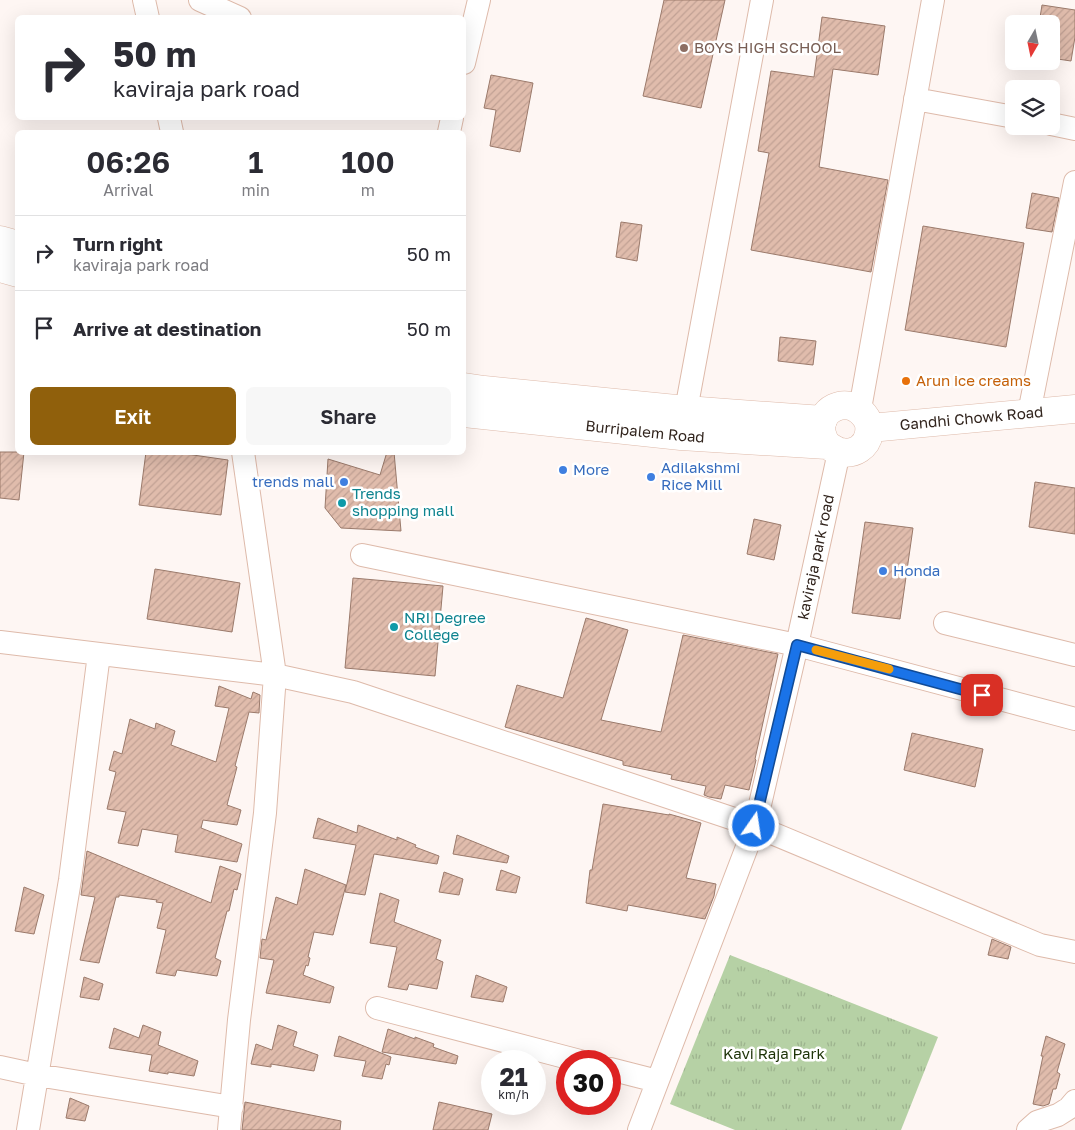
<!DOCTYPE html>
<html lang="en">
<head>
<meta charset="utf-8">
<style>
  :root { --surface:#fff; --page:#f7f7f7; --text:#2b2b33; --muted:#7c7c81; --line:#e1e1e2; --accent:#90600c }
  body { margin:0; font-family:"Golos Text",sans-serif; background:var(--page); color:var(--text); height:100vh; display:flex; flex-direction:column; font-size:19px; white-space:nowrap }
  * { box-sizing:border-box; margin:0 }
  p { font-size:16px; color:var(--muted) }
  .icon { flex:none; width:28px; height:28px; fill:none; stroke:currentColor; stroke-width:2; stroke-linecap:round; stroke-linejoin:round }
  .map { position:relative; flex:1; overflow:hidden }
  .sheet { position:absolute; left:15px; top:130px; width:451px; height:325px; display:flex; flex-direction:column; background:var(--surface); border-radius:8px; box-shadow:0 5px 20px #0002 }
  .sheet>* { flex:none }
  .top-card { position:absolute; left:15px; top:15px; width:451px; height:105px; border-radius:8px; box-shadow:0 5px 20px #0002; background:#fff; color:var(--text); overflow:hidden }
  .needle { width:32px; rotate:189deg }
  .fabs { position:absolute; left:1005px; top:15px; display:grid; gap:10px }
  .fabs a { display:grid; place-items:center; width:55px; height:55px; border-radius:8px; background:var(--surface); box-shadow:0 5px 20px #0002; font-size:25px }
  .speed { position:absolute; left:481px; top:1050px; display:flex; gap:10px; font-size:25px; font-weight:700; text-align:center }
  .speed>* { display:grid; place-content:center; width:65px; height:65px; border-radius:50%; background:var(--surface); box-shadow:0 5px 20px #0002; line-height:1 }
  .speed small { font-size:12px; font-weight:400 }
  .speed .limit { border:8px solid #d22; background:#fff; color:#111 }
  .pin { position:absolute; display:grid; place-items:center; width:42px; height:42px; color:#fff; margin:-21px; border-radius:10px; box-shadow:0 2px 8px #0006 }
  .me { position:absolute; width:55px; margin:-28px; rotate:13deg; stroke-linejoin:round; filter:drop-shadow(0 0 4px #0008) }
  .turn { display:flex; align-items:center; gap:18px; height:105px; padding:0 15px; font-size:22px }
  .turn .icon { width:65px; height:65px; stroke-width:2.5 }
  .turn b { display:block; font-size:35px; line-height:42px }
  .eta { display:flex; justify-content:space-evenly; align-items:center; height:85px; text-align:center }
  .eta b { font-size:30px; font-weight:600; line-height:35px }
  .action { display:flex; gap:10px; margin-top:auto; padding:10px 15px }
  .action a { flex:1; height:58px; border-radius:8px; background:var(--accent); color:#fff; font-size:20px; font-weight:600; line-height:58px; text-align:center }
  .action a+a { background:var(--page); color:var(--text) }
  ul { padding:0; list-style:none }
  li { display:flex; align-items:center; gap:15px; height:75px; padding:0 15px; border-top:1px solid var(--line) }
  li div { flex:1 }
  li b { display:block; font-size:19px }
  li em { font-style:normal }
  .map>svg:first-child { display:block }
</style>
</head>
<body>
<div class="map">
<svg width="1075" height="1130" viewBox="0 0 1075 1130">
  <defs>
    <pattern id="park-tufts" width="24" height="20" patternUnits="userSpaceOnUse" patternTransform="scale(1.25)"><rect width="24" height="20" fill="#b6d1a5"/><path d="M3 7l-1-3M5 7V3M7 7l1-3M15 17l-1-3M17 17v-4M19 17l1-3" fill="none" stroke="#9db38e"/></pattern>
    <pattern id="building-hatch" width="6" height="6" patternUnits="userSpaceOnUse" patternTransform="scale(1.25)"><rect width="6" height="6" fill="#e0bcac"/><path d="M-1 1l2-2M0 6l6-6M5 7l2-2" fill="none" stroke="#c1a194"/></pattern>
  </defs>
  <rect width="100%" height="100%" fill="#fef6f3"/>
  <!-- park -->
  <path fill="url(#park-tufts)" d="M730 955 938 1037 901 1130H735L670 1104Z"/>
  <!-- building -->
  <path fill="url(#building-hatch)" stroke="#9b7a6b" d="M664 0H725L701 108 643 96Z
    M1042 5 1075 10V37L1071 61 1051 58V24H1039Z
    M822 17 885 26 878 75 833 69 819 167 888 180 871 272 751 250 769 153 758 151 771 71 814 77Z
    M491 75 533 83 520 152 490 146 496 110 484 108Z
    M1032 193 1059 198 1052 232 1026 228Z
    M621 222 642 225 637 261 616 257Z
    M923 226 1024 243 1006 347 905 330Z
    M780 337 816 341 813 365 778 361Z
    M0 452H24L19 500 0 498Z
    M146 452H172L228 460 221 515 139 505Z
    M387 452H394L401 531 341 528 325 508 328 459 380 475Z
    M1035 482 1075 488V534L1029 527Z
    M754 519 781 525 774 560 747 554Z
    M865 522 913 528 900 619 852 613Z
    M155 569 240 583 232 632 147 619Z
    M353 578 443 586 435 676 345 668Z
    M586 618 628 630 601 720 661 732 683 635 778 654 755 759 756 760 749 790 725 785 721 799 709 797 704 795 706 786 671 779 672 775 623 765V761L505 727 517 685 563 698Z
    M219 686 251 699 253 692 260 695 259 713 249 712 235 766 237 767 227 805 241 810 237 825 203 820 201 828 242 844 237 862 175 852 178 835 142 829 138 846 118 843 126 812 107 809 116 772 109 770 114 751 122 754 130 719 155 729 156 723 175 731 171 745 216 762 229 708 215 706Z
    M912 733 983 749 975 787 904 770Z
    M603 804 669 815V814L701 823 686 878 716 884 714 896 705 919 628 905 627 911 586 903 590 870H592Z
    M318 818 357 833 358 825 397 840V837L416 845 415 847 439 856 437 864 374 854 365 895 345 892 356 845 313 838Z
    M457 835 509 856 507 863 453 854Z
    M87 851 211 903 220 866 241 874 237 890 234 889 229 911H227L215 958 221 961 217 976 177 970 175 976 156 973 166 930 157 928 163 903 156 902 157 900 119 895V897H116L99 963 80 960 95 897 81 895Z
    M305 869 346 885 333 935 314 932 308 957 310 958 308 966 306 965 303 975 334 987 330 1003 266 993 274 960 260 958 262 939 266 940 276 897 297 905Z
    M501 870 520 877 516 893 496 890Z
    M444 872 463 879 459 895 439 892Z
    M24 887 44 895 34 934 15 931Z
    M380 893 399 900 394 922 441 940 436 959 443 962 437 989 409 984 407 990 388 987 397 947 370 943Z
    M992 939 1011 947 1008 959 988 955Z
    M476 975 507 987 503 1002 471 997Z
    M84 977 103 984 99 1000 80 997Z
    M143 1025 161 1032 158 1045 198 1061 194 1076 168 1072V1074L149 1071 152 1055 109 1048 114 1028 139 1038Z
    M278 1025 297 1032 293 1046 318 1055 314 1071 271 1064V1067L251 1064 256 1044 272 1050Z
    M388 1029 415 1039V1037L434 1044 433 1047 458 1056 456 1064 382 1052Z
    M339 1036 391 1057 389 1065 386 1064 382 1079 362 1076 366 1061 334 1056Z
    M1046 1036 1065 1044 1057 1072 1060 1074 1056 1089H1053L1049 1104 1043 1106 1033 1104 1043 1056H1041Z
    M70 1098 89 1106 85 1121 66 1118Z
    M245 1102 341 1121 340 1130H242Z
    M439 1102 492 1114 488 1130H433Z"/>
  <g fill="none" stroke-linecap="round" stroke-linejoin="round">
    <defs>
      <path id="street" d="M144 0 148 18
        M200 0 240 18
        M464 63 479 0
        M915 99 1014 117
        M169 118 172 132
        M1051 124 1075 129
        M449 132 452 118
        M860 409 933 0
        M686 410 762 0
        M1029 413 1075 182
        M839 452 797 645 1075 719
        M362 555 797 645 755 826 1040 945 1075 952
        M945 623 1075 655
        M0 642 275 675 353 692 755 826 639 1130
        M377 1008 580 1061
        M0 1067 37 1075 232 1107
        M610 1069 657 1081
        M28 1130 70 880 99 654
        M229 1130 239 1020 265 813 275 675 243 452
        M1028 1130 1037 1122 1058 1115 1069 1108 1075 1101"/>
      <g id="secondary">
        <path d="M0 240 18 245"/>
        <path d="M0 268 18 273"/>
        <path d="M464 387 484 390 686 410 823 420"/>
        <path id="s1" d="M464 413 681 436 827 445C831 447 836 451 841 452 854 455 867 447 869 433 870 426 869 421 864 415 847 394 816 410 822 434 823 438 825 442 827 445"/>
        <path id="s2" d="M870 428 1075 409"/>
      </g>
    </defs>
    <!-- street casing -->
    <use href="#street" stroke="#debaaa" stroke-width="24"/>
    <!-- secondary casing -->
    <use href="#secondary" stroke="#debaaa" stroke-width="29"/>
    <!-- street -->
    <use href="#street" stroke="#fff" stroke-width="22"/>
    <!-- secondary -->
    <use href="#secondary" stroke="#fff" stroke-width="28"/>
  </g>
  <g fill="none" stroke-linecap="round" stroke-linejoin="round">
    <defs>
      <path id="route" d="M754 826 797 645 982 695"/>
    </defs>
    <!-- route casing -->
    <use href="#route" stroke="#114b97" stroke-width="12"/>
    <!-- route -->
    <use href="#route" stroke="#1a73e8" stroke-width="9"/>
    <!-- slow -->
    <path stroke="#f59e0b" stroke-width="9" d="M816 650 889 669"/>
  </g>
  <!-- markers -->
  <circle fill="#8d6e63" stroke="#fff" stroke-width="2" cx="684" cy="48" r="5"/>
  <circle fill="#e8710a" stroke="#fff" stroke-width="2" cx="906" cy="381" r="5"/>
  <g fill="#3f7fe0" stroke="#fff" stroke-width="2">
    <circle cx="563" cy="470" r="5"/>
    <circle cx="651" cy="477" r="5"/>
    <circle cx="344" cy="482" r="5"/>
    <circle cx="883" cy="571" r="5"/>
  </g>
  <g fill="#0f9aa8" stroke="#fff" stroke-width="2">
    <circle cx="342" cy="503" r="5"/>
    <circle cx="394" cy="627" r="5"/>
  </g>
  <g text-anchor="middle" stroke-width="5" stroke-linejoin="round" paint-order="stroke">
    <!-- education labels -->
    <g font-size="15" fill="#785e54" stroke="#fff" text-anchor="start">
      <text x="694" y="53">BOYS HIGH SCHOOL</text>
    </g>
    <!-- food labels -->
    <g font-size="15" fill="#c56008" stroke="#fff" text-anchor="start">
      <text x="916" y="386">Arun ice creams</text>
    </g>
    <!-- street labels -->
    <g font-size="15" fill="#31241d" stroke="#fff">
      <text dy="5" stroke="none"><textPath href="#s2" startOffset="102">Gandhi Chowk Road</textPath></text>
      <text dy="5" stroke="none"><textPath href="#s1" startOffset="182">Burripalem Road</textPath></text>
      <text transform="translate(816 557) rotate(-78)" y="5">kaviraja park road</text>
    </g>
    <!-- shop labels -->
    <g font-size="15" fill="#366cbe" stroke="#fff" text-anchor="start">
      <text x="661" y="473">Adilakshmi<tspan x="661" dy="17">Rice Mill</tspan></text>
      <text x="573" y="475">More</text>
      <text x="334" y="487" text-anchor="end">trends mall</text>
      <text x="893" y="576">Honda</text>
    </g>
    <!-- culture labels -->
    <g font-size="15" fill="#0d838f" stroke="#fff" text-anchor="start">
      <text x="352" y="499">Trends<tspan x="352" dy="17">shopping mall</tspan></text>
      <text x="404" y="623">NRI Degree<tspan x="404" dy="17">College</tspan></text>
    </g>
    <!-- park labels -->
    <g font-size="15" fill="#1d3308" stroke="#fff">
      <text x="774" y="1059">Kavi Raja Park</text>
    </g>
  </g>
</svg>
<div class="fabs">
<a><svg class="needle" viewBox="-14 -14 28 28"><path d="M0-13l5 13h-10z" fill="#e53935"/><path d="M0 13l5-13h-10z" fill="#7c7c81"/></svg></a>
<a><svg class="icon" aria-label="layers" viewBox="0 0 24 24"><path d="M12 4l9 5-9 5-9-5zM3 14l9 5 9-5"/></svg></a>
</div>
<div class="speed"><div>21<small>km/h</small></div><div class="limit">30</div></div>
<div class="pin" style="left:982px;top:695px;background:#d93025"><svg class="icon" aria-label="arrive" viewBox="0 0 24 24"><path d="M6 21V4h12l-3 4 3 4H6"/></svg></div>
<svg class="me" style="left:754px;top:826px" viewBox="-20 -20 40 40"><circle r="17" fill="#1a73e8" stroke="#fff" stroke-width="3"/><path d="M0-11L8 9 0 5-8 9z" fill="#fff"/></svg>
<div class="top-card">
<div class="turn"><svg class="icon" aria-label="right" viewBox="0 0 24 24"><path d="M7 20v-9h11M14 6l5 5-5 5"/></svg><div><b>50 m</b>kaviraja park road</div></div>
</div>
<section class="sheet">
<div class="eta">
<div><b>06:26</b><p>Arrival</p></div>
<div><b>1</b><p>min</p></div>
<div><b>100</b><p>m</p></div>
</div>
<ul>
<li><svg class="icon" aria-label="right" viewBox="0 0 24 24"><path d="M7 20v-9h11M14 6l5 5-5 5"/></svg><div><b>Turn right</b><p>kaviraja park road</p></div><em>50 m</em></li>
<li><svg class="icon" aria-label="arrive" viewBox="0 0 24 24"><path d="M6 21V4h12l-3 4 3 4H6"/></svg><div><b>Arrive at destination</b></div><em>50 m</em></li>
</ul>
<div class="action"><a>Exit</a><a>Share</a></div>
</section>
</div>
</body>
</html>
